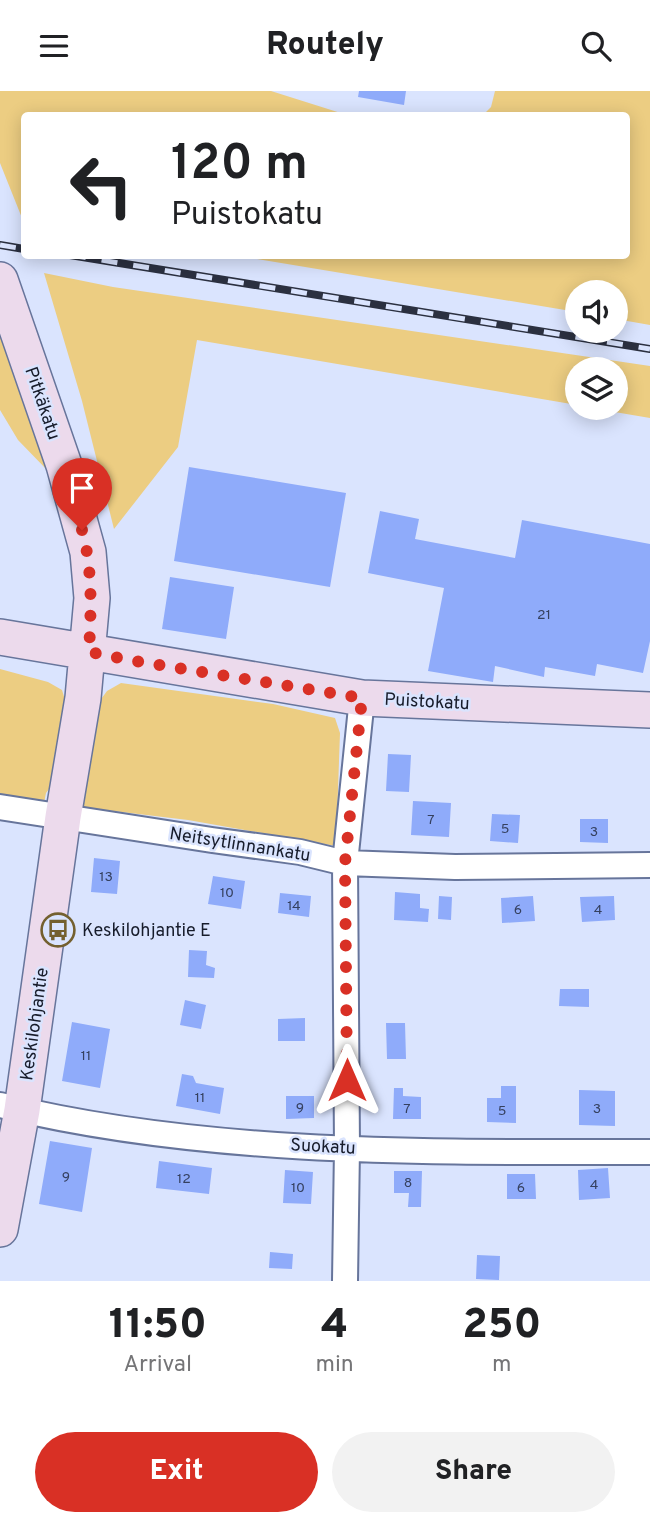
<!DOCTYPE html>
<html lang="en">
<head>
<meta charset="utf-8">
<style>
  :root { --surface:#fff; --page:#f2f2f2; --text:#202124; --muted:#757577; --accent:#d93025 }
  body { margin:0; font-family:Overpass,sans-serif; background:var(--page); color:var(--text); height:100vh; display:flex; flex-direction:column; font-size:26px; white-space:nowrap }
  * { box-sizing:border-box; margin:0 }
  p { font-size:23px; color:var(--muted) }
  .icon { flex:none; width:38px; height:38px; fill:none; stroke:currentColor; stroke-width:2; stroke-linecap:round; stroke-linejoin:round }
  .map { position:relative; height:1190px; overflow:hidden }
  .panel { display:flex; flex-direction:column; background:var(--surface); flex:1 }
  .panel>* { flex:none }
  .hud { position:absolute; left:21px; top:21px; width:609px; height:147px; border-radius:7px; box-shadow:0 4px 18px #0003; background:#fff; color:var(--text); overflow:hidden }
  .tools { position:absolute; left:565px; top:189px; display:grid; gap:14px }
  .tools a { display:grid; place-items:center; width:63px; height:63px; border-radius:50%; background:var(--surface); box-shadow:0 4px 18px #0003; font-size:35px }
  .pin { position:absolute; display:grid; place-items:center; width:60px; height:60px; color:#fff; margin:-72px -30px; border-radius:50% 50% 50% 0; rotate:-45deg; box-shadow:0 0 7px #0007 }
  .pin .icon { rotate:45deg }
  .me { position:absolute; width:77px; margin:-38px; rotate:0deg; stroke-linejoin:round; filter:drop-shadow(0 0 5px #0008) }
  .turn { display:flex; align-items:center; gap:24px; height:147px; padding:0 35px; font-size:32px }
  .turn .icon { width:91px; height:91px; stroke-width:2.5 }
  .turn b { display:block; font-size:49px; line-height:60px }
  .eta { display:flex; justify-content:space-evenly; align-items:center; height:119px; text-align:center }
  .eta b { font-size:42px; font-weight:800; line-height:49px }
  .primary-button { display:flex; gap:14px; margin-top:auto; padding:14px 35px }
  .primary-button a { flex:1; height:80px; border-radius:42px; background:var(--accent); color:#fff; font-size:28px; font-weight:800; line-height:80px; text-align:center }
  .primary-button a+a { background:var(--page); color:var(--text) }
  header { display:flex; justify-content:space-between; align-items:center; height:91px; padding:0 35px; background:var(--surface); font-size:32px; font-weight:800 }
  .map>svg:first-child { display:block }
</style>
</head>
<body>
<header><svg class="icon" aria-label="menu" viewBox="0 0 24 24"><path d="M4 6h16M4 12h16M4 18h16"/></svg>Routely<svg class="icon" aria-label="search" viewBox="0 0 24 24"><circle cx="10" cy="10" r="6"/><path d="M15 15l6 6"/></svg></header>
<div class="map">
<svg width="650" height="1190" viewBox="0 0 650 1190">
  <rect width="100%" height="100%" fill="#dae4fe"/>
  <!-- green -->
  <path fill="#eccd82" d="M0 0H271L347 24H24V127H22L0 72Z
    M495 0H650V234L616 228V201H578L577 221 239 165 626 164V24H483L491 16Z
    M44 182 113 196 650 275V327L591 317H616V278H578L577 314 197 249 178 356 114 438 82 310Z
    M0 242 48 380 18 349 0 319Z
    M0 578 48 591 62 599 66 612 52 694 46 702 43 717 0 709Z
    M121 592 273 613 335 627 340 642 336 755 188 729 80 716 99 611 107 600Z"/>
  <!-- building -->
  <path fill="#8fabfa" d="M359 0H406L404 14 358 6Z
    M189 376 346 402 330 496 174 470Z
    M380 420 419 428 415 448 515 467 522 429 650 453V550L643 582 597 573 595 585 545 576 544 586 495 575 493 591 428 580 444 497 368 482Z
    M170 486 234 496 226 548 162 538Z
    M388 663 411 664 409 701 386 700Z
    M413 710 451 712 449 746 411 744Z
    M492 723 520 724 518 752 490 750Z
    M580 728H608V752L580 751Z
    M94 767 120 770 117 803 91 801Z
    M213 785 245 790 241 818 208 813Z
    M395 801 420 803V817L429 818 428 831 394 829Z
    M280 802 311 805 309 826 278 822Z
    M439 805 452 806 451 829 438 828Z
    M533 805 535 830 502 832 501 807Z
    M614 805 615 829 582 831 580 806Z
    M189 859 207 860 206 874 215 877 214 887 188 886Z
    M560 898H589V916L559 915Z
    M185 909 206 914 201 938 180 934Z
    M305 927V950H278V928Z
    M72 931 110 938 100 997 62 990Z
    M386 932H405L406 968H387Z
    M182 983 193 985 196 992 224 997 220 1023 176 1015Z
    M501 995H516V1032L487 1031V1007H501Z
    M394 997H403V1005L421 1006V1028H393Z
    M579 999 615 1000V1035L579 1034Z
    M286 1005H314V1027L286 1028Z
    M50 1050 92 1057 82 1121 39 1113Z
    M159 1070 212 1077 209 1103 156 1097Z
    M608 1077 610 1107 579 1109 578 1079Z
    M285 1079 313 1081 311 1113 283 1112Z
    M394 1080H422L421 1116H408L409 1102H394Z
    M507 1083H535L536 1108H507Z
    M270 1161 293 1163 292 1178 269 1177Z
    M477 1164 500 1165 499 1189 476 1188Z"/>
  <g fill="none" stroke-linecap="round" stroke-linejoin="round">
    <defs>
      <path id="street" d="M0 716 212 749 300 761 345 772 455 776 650 774
        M0 1014C208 1065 437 1061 650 1061
        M345 1190 347 1057 345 772 362 607"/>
      <path id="secondary" d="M0 189 64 374 88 461 92 507 83 607 63 726 22 1019 0 1138
        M0 546 362 607 650 619"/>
    </defs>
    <!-- street casing -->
    <use href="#street" stroke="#67759b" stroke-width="28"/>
    <!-- secondary casing -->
    <use href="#secondary" stroke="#67759b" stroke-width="38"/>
    <!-- street -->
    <use href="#street" stroke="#fff" stroke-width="24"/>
    <!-- secondary -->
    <use href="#secondary" stroke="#ecdaec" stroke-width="35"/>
    <defs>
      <path id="rail" d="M0 154 24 158
        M70 164 650 258"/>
    </defs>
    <!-- rail casing -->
    <use href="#rail" stroke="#2b3040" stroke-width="8"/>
    <!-- rail -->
    <use href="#rail" stroke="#dae4fe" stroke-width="5" stroke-dasharray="16" stroke-linecap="butt"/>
  </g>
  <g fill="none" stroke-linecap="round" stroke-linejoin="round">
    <!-- route -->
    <path stroke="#d93025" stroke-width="12" stroke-dasharray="0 21.6" d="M82 439C93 479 91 519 89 561L129 569 362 607 345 772 347 989"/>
  </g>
  <!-- icons -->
  <defs>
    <symbol id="bus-ring" viewBox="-11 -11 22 22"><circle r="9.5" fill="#dae4fe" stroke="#74602f" stroke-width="1.5"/><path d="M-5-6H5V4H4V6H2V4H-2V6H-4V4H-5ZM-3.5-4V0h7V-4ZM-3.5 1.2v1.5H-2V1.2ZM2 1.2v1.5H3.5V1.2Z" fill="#74602f"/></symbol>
  </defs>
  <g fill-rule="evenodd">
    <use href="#bus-ring" x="39" y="820" width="38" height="38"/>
  </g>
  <g text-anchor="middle" stroke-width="5" stroke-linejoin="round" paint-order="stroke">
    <!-- number labels -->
    <g font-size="14" fill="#35405f">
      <text x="544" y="528">21</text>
      <text x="431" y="733">7</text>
      <text x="505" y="742">5</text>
      <text x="594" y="745">3</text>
      <text x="106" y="790">13</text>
      <text x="227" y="806">10</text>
      <text x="294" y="819">14</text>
      <text x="518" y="823">6</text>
      <text x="598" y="823">4</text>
      <text x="86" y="969">11</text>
      <text x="200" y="1011">11</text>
      <text x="300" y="1021">9</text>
      <text x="407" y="1022">7</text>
      <text x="597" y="1022">3</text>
      <text x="502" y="1024">5</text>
      <text x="66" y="1090">9</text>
      <text x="184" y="1092">12</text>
      <text x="408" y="1096">8</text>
      <text x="594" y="1098">4</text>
      <text x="298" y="1101">10</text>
      <text x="521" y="1101">6</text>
    </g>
    <!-- street labels -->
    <g font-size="18" fill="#171c2b" stroke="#dae4fe">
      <text transform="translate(43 312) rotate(71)" y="6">Pitkäkatu</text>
      <text transform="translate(427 610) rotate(3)" y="6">Puistokatu</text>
      <text transform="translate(240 753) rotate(9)" y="6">Neitsytlinnankatu</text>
      <text transform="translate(34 933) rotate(-82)" y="6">Keskilohjantie</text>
      <text transform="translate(323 1055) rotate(3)" y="6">Suokatu</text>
    </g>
    <!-- poi labels -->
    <g font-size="18" fill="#171c2b" stroke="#dae4fe" text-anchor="start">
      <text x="82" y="845">Keskilohjantie E</text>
    </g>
  </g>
</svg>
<div class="tools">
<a><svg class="icon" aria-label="sound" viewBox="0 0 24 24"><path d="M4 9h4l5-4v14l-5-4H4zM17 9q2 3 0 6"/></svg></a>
<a><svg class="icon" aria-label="layers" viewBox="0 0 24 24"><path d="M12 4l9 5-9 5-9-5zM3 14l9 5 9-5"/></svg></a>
</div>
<div class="pin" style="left:82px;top:439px;background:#d93025"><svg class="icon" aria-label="arrive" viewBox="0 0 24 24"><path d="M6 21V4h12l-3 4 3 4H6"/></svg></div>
<svg class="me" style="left:347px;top:989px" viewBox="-20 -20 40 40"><path d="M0-17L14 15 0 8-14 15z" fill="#d93025" stroke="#fff" stroke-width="4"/></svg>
<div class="hud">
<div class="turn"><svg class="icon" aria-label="left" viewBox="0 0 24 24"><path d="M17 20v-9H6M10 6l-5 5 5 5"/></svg><div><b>120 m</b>Puistokatu</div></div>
</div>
</div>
<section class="panel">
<div class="eta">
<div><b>11:50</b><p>Arrival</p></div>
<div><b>4</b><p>min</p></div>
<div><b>250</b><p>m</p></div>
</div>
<div class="primary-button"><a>Exit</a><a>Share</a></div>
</section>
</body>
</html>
